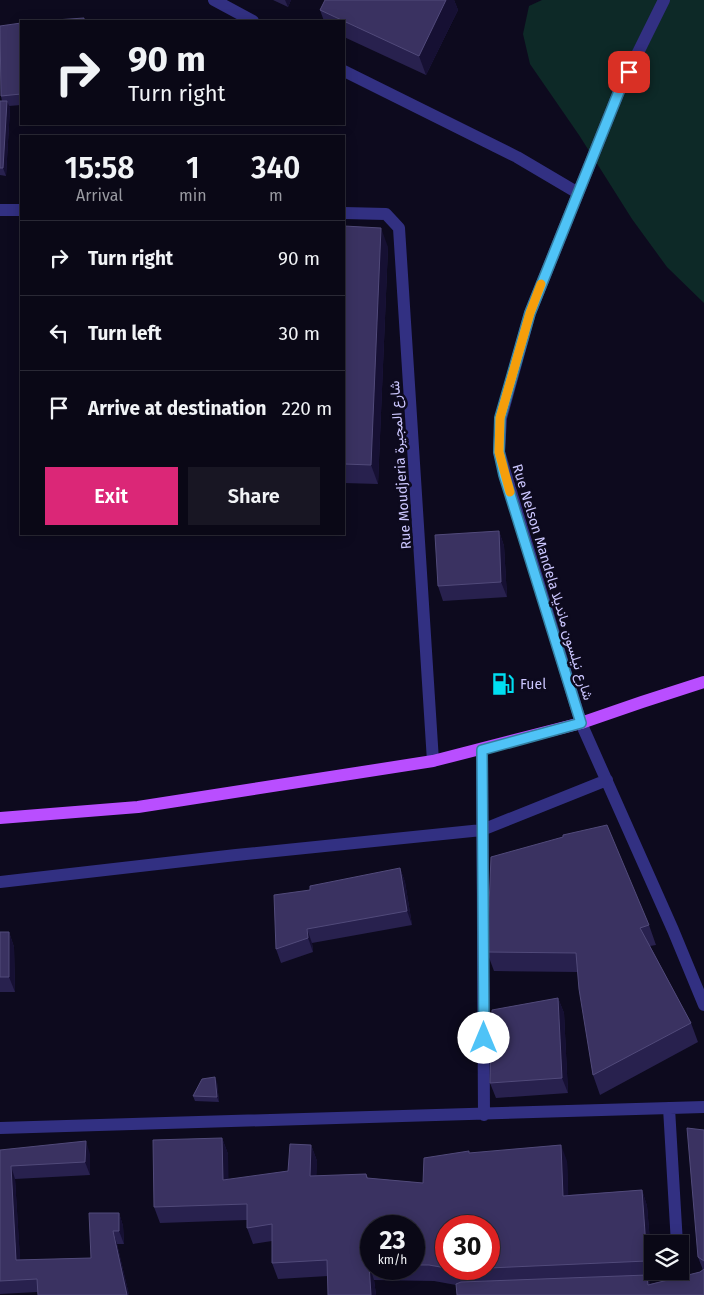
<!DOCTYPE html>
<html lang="en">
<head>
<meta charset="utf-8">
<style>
  :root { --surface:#0a0816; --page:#181623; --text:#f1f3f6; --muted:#999aa1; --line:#2a2935; --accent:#db2777 }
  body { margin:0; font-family:"Fira Sans",Vazirmatn,sans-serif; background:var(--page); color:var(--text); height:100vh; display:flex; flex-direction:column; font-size:19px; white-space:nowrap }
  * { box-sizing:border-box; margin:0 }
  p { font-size:16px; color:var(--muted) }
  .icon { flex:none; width:28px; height:28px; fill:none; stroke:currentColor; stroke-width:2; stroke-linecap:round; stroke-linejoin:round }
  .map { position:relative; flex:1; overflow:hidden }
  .panel { position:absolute; left:20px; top:135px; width:325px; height:400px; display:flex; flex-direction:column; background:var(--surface); border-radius:0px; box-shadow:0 2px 12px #0003,0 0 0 1px var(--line) }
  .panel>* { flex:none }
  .hud { position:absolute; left:20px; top:20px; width:325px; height:105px; border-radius:0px; box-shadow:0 2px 12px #0003,0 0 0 1px var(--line); background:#0a0816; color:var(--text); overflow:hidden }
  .controls { position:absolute; left:644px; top:1235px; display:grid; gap:10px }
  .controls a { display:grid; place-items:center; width:45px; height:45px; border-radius:0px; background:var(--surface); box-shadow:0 2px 12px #0003,0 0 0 1px var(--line); font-size:25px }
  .speed { position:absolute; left:360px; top:1215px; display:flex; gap:10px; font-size:25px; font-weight:700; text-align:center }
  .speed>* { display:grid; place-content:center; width:65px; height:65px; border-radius:50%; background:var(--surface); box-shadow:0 2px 12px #0003,0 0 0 1px var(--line); line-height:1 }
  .speed small { font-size:12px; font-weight:400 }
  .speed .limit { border:8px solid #d22; background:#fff; color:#111 }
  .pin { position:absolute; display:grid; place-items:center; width:42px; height:42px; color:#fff; margin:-21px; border-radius:10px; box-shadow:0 2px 8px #0006 }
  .me { position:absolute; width:55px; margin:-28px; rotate:0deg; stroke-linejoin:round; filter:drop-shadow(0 0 4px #0008) }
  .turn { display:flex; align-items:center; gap:18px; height:105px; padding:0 25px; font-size:22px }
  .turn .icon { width:65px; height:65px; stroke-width:2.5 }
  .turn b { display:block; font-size:35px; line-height:42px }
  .eta { display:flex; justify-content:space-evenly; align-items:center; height:85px; text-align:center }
  .eta b { font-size:30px; font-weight:600; line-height:35px }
  .cta { display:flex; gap:10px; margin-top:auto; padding:10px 25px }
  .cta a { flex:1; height:58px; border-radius:0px; background:var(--accent); color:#fff; font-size:20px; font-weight:600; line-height:58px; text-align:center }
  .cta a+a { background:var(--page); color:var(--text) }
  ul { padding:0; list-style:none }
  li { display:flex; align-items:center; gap:15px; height:75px; padding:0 25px; border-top:1px solid var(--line) }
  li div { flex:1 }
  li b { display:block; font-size:19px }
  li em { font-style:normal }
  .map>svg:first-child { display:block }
</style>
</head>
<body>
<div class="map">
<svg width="704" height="1295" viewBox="0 0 704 1295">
  <rect width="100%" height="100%" fill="#0d0a1e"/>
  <!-- green -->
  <path fill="#0d2927" d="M542 0H704V303L667 267 632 219 579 135 530 64 523 34 529 6Z"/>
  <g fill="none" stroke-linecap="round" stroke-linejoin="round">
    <!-- minor -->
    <path stroke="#323082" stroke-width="12" d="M214 0 253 21
      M664 0 620 89 530 313 501 418 499 452 581 723 673 930 704 1005
      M344 71 517 157 578 193
      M0 210H21
      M344 213 386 214 399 228 433 761
      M482 750 484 1115
      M0 882 236 855 482 830 607 780
      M669 1108 677 1244
      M0 1128 704 1107
      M678 1271 679 1283"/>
    <!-- major -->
    <path stroke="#b94eff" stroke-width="12" d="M0 818 138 807 433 761 581 723 642 702 704 682"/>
  </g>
  <!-- wall -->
  <path fill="#28214e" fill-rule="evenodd" d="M273 0H291L288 7Z
    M325 0H454L458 10 426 75 344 37V21H324L320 10Z
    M21 23V105L9 106 10 108 6 176 0 175V101H2L1 96Z
    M344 226 388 247 378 484 344 483Z
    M499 531 504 546 507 597 443 601 438 586Z
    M400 868 405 882 412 925 312 943 313 952 281 963 276 949Z
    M649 925 656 945 650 946 691 1023 698 1042 600 1095 593 1075 578 972 494 971 487 952Z
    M0 932H9L14 947 15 992H0Z
    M558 998 564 1013 568 1093 496 1098 490 1083Z
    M217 1082 219 1102 195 1101 193 1096Z
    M704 1130V1295L456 1285 434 1281 374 1280 376 1295H328V1276L278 1279 272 1263V1241L253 1244 247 1228V1220L160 1223 154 1207 222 1138 228 1154V1180L288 1171 311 1145 317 1161 316 1176 366 1174 368 1178 423 1183 469 1153 567 1161 568 1195 642 1190 647 1206 653 1277H648L650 1284 700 1272 703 1270 698 1257ZM371 1226H414V1269H371ZM446 1226 489 1269H446Z
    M0 1150 90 1154V1175L15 1179 20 1260 91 1258 119 1213 123 1226 124 1244H117L129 1295H38L37 1292 0 1294Z"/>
  <!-- shaded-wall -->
  <path fill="#161033" d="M285 0H291L288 7Z
    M446 0H454L458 10 426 75 419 56Z
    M7 101 10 108 6 176 3 168Z
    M381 228 388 247 378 484 371 465Z
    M499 531 504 546 507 597 501 582Z
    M400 868 405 882 412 925 407 911Z
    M307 929 312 943 313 952 308 938Z
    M9 932 14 947 15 992 9 977Z
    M558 998 564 1013 568 1093 562 1078Z
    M215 1077 217 1082 219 1102 217 1097Z
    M222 1138 228 1154 229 1196 223 1180Z
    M86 1141 90 1154V1175L85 1162Z
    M311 1145 317 1161 316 1192 310 1176Z
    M561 1145 567 1161 569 1212 563 1196Z
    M11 1166 15 1179 21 1273 16 1260Z
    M642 1190 647 1206 653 1277 647 1261Z
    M119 1213 123 1226 124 1244 119 1231Z
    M113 1231 117 1244 129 1295H127Z
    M369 1264 374 1280 376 1295H371Z
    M647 1275 654 1293 648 1285Z"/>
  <!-- building -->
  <path fill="#3a3261" stroke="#514a7a" d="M325 0H446L419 56 320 10Z
    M84 18V21H41Z
    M21 23V94L1 96 0 26Z
    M0 101H7L3 168H0Z
    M344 226 381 228 371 465 344 464Z
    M499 531 501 582 438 586 435 535Z
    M607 825 649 925 640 928 691 1023 593 1075 579 989 576 953 487 952 491 857 563 837V835Z
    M400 868 407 911 307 929 308 938 276 949 274 895 310 890V886Z
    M0 932H9V977H0Z
    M558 998 562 1078 490 1083 492 1010Z
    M215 1077 217 1097 193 1096 202 1079Z
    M687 1128 704 1130V1261L698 1257Z
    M222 1138 223 1180 288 1171 290 1144 311 1145 310 1176 366 1174 367 1178 423 1183 424 1158 469 1151V1153L561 1145 563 1196 642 1190 647 1261 489 1268V1226H446V1268L429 1265H414V1226H371V1264H369L371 1295H328L327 1260 272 1263V1224L247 1228V1204L154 1207 153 1140Z
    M86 1141 85 1162 11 1166 16 1260 91 1258 89 1213H119V1231H113L127 1295H38L37 1279 0 1281V1150Z
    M449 1269H482L456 1270Z
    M704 1269V1295H457L456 1284 461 1282 647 1275 648 1285 700 1272Z"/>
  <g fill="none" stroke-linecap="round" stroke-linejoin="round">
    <defs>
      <path id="route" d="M484 1038 482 750 581 723 504 475 499 452 500 418 530 313 620 89 629 72"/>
    </defs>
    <!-- route casing -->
    <use href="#route" stroke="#337fa1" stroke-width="12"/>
    <!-- route -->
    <use href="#route" stroke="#4fc3f7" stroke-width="9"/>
    <!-- slow -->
    <path stroke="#f59e0b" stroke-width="9" d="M510 492 499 452 500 418 530 313 541 284"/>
  </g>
  <!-- icons -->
  <defs>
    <symbol id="fuel-bare" viewBox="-9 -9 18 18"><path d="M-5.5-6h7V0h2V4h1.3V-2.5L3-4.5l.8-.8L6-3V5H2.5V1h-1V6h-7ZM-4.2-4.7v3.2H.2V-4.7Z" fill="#00dff2" stroke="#0d0a1e" stroke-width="2.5" paint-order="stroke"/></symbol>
  </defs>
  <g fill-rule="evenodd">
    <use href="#fuel-bare" x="487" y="668" width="32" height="32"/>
  </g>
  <g text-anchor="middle" stroke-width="5" stroke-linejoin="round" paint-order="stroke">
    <!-- street labels -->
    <g font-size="14" fill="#ccc7ff" stroke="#0d0a1e">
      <text transform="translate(400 465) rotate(-94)" y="5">Rue Moudjeria شارع المجيرة</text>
      <text transform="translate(553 582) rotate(73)" y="5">Rue Nelson Mandela شارع نيلسون مانديلا</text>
    </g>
    <!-- poi labels -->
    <g font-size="14" fill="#ccc7ff" stroke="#0d0a1e" text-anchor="start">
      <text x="520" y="689">Fuel</text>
    </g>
  </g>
</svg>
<div class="controls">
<a><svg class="icon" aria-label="layers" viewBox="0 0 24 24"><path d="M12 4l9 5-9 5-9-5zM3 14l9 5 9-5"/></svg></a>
</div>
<div class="speed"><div>23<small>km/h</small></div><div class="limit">30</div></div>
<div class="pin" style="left:629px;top:72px;background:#d93025"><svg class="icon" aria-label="arrive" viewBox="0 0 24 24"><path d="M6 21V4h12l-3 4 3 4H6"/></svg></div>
<svg class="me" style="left:484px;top:1038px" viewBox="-20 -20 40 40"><circle r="19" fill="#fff"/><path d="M0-13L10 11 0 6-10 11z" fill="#4fc3f7"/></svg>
<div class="hud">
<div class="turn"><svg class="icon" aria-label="right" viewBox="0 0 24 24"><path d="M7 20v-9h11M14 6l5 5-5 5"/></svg><div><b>90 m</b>Turn right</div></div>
</div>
<section class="panel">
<div class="eta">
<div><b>15:58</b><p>Arrival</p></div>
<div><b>1</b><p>min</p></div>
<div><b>340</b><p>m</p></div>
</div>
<ul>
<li><svg class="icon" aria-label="right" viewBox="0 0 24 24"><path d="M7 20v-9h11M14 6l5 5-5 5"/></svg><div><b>Turn right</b></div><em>90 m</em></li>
<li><svg class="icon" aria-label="left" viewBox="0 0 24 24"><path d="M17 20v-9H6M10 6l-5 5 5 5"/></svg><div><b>Turn left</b></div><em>30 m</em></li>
<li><svg class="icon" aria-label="arrive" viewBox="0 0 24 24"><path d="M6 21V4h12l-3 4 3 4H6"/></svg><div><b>Arrive at destination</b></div><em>220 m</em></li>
</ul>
<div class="cta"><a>Exit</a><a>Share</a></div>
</section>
</div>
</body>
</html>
